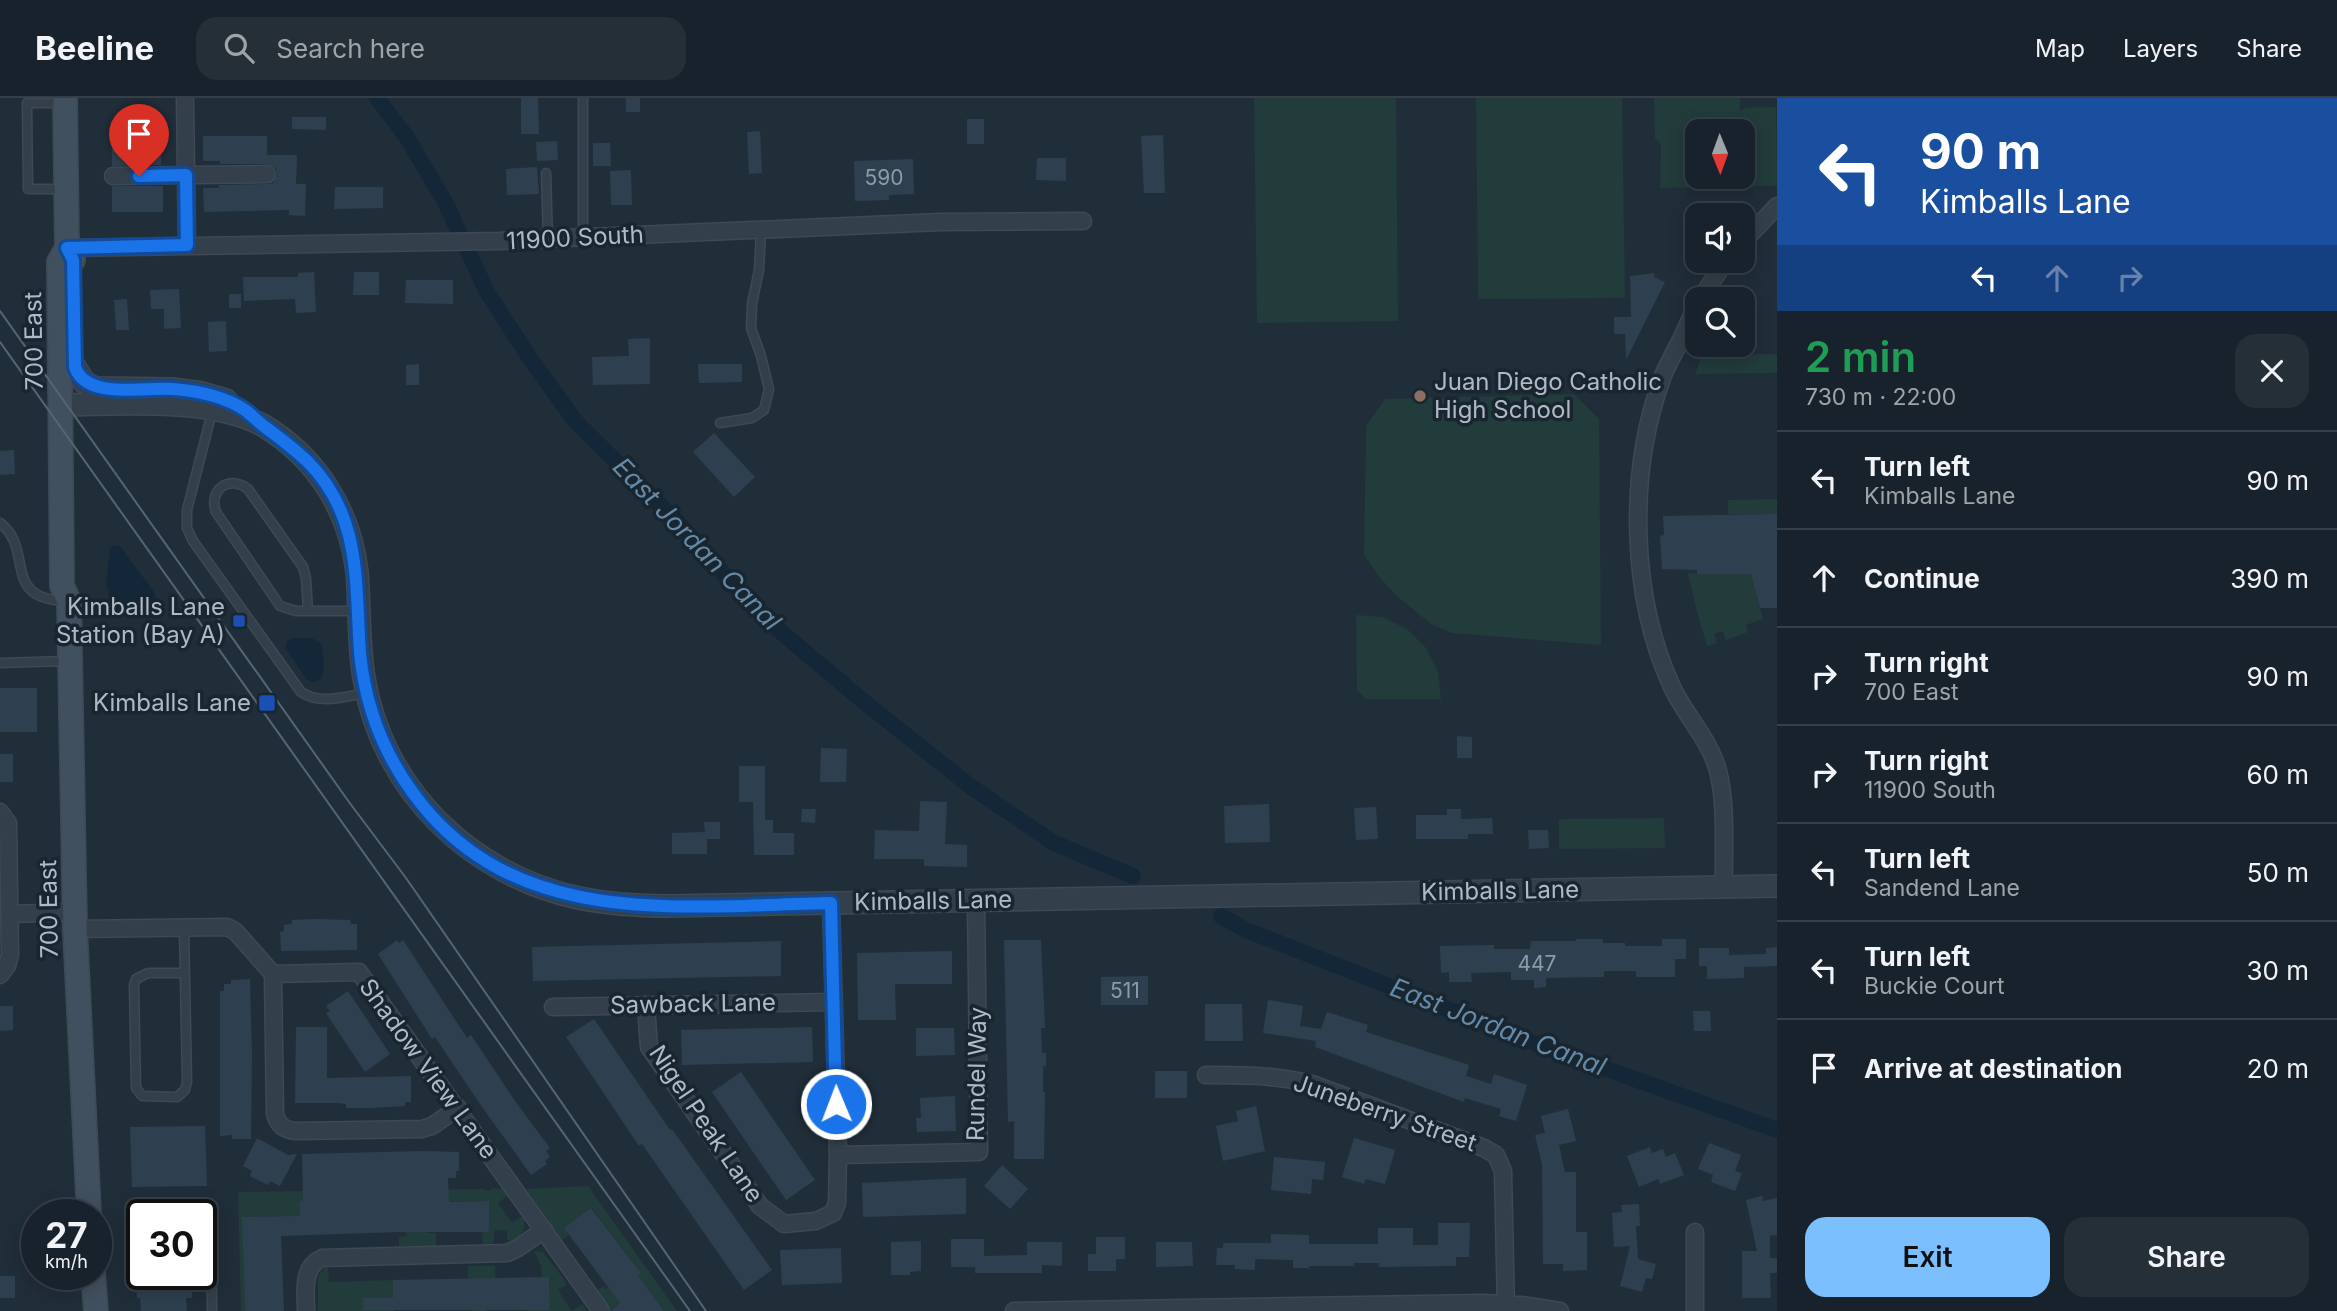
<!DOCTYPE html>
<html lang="en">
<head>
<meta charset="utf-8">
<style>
  :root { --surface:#18222c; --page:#252f38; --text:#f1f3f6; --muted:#9fa4a9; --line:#363f48; --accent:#7bbfff }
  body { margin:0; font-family:Inter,sans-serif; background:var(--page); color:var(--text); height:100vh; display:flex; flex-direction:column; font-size:26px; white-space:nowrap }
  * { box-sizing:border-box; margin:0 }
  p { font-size:23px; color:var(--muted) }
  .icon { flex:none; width:38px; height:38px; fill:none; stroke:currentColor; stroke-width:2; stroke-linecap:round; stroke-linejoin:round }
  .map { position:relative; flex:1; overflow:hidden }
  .sheet { display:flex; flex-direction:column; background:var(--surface); width:560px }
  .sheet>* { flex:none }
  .banner { background:#1a4fa0; color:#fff; overflow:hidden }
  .needle { width:46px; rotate:179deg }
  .buttons { position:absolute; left:1685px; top:21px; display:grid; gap:14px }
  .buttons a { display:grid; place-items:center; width:70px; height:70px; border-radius:14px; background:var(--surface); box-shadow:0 4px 18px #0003,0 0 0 2px var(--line); font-size:35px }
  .speed { position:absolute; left:21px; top:1101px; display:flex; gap:14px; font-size:35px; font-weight:700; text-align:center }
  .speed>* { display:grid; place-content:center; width:91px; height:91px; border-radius:50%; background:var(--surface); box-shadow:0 4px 18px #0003,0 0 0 2px var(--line); line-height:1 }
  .speed small { font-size:18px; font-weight:400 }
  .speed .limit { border:4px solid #111; border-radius:10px; background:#fff; color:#111 }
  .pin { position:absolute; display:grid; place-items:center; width:60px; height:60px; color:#fff; margin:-72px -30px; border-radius:50% 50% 50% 0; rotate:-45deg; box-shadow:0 0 7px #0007 }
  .pin .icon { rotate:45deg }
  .me { position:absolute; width:77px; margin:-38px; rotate:359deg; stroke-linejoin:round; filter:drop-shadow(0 0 5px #0008) }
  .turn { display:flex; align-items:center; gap:24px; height:147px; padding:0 28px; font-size:32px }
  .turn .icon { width:91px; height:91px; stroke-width:2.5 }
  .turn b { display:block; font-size:49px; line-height:60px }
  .lanes { display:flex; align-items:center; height:66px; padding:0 28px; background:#0003; justify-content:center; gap:35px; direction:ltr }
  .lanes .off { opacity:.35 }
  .round { display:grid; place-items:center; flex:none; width:74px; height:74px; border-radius:21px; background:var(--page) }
  .summary { display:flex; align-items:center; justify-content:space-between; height:119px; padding:0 28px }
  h1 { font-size:42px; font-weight:600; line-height:52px; color:#1e9e55 }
  .cta { display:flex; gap:14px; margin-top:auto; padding:14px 28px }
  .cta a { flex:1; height:80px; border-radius:21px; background:var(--accent); color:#111; font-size:28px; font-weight:600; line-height:80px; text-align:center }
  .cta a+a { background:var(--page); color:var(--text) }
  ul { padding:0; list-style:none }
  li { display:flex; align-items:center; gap:21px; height:98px; padding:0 28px; border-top:2px solid var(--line) }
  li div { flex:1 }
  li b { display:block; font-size:26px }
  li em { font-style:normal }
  header { display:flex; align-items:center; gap:42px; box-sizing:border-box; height:98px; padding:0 35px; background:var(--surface); border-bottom:2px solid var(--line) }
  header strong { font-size:33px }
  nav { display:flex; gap:38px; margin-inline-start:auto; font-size:24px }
  .search { width:490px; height:63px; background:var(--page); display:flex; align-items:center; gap:18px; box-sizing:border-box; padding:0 24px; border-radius:21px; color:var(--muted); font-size:26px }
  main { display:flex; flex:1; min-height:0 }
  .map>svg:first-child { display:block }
</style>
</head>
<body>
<header>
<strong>Beeline</strong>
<div class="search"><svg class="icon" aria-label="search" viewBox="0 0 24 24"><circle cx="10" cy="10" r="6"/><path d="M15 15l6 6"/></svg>Search here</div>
<nav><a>Map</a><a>Layers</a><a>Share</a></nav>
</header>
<main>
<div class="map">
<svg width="1777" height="1213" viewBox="0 0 1777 1213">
  <rect width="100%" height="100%" fill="#202e3a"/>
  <!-- green -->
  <path fill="#223b3b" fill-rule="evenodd" d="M1254 0H1396L1398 223 1257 225Z
    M1476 0H1622L1625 200 1478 201Z
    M1654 0H1740V13L1745 10 1776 9 1777 88 1660 90 1661 47 1655 40ZM1698 33H1743V79H1698Z
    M1777 256V275L1695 276 1702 257Z
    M1574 296 1599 321 1601 547 1452 535 1431 526 1398 499 1380 480 1364 457 1366 328 1385 301Z
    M1777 401V416H1748L1742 419V416H1728V402Z
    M1688 475 1751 476 1763 521 1746 527 1748 534 1726 542 1723 533 1714 536 1717 545 1707 548 1697 514Z
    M1356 517 1383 519 1407 531 1426 550 1438 574 1441 601H1366L1357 592Z
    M1664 720 1665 750 1559 751V721Z
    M588 1088 677 1213H664L645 1187 612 1213 597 1192 604 1188 606 1191 609 1189 614 1196 641 1175 592 1110 564 1130 569 1137 562 1142 526 1091Z
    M492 1090 506 1091 508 1094 507 1098 498 1105 512 1125 521 1119 524 1120C526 1132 522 1138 511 1143L507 1141V1133L495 1132 493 1145 483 1147 482 1134H489V1103L427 1104V1135H436V1148H399V1139L406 1138V1134L300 1103 301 1134 281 1122 280 1118 243 1119 245 1213H241L238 1094 484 1091 488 1093Z
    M534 1153 543 1154 564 1181 566 1187 558 1192 572 1213 582 1206 587 1213H512L550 1211 549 1179H542L541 1168Z
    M468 1168H495V1180L486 1181 487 1213H472L471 1180H468Z
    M325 1170H328L329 1184 393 1182 394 1213H318V1178Z"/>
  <!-- water -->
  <path fill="#132738" d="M119 447 154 494 156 499 153 503 126 505 110 499 106 486 110 451 112 448Z
    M293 540H312L322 547C324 560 328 592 307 582L286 551V544Z"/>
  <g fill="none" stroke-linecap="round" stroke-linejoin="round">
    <!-- canal -->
    <path stroke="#132738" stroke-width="16" d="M377 0 406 38 445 104 487 194 533 265 576 324 681 428 762 518 868 607 974 691 1054 745 1133 778
      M1221 818 1246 832 1534 945 1777 1032"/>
  </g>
  <!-- building -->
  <path fill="#2e404f" d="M521 0H538L539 36H521Z
    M626 0H640V14H626Z
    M292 19H326V32L292 31Z
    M967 21H984V46H967Z
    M760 33 762 75 749 76 747 34Z
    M1163 37 1165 95H1144L1141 38Z
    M203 38H267V57H297L296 86H306L305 118 289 117V112L204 114 203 90H219V87L268 86 273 85 277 77 276 70 268 66H220V63H203Z
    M112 39 161 41V67L112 68Z
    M557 43 558 62 537 63 536 44Z
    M593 45H610L611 68H593Z
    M1037 60H1066V83L1036 82Z
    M913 61 914 96 889 97V102L855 103 854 63Z
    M537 69 539 96 507 97 506 71Z
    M631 72 632 107H611L610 73Z
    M112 88H163V114H112Z
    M335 89H383V110L334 111Z
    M314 174 316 214 296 215 295 201 244 203 243 179H298V175Z
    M354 174H379V197H353Z
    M1655 175 1654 179 1665 184 1626 262 1625 236H1614V219H1631L1630 178Z
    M406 182H453V206L405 205Z
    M179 191 181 230 164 231V211H151L150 192Z
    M229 196H241V210H229Z
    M127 201 129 232H116L114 202Z
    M226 223 227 253 209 254 208 224Z
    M650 240V286L593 287 592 259 629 258 628 241Z
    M419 266V287H406V267Z
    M698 266H742V284L699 285Z
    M714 335 755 379 734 399 693 354Z
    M14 352 15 376 0 377V353Z
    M1777 416V510H1760L1751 476H1697V472L1662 471 1660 438 1664 437 1663 418Z
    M0 590H37V634H0Z
    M1457 638 1472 639V660H1457Z
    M821 650 847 651 846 684H820Z
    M0 656H13V684H0Z
    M739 668H765V722H773V735H794V757H754L753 704H739Z
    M920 703 947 704 945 746 967 747V769L924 768V761H874L875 732 919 733Z
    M1269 706 1270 744 1225 745 1224 708Z
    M1376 709 1378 741 1356 742 1354 710Z
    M802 711H816L815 725 801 724Z
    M1447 711H1461V721L1492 720 1493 736H1468V741H1416V717H1447Z
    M704 724H720V741H707V756H672V735L705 734Z
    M1528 732H1548L1549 750 1529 751Z
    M316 821 350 822 351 826H357V852L281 853 280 834 284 833V827L292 826V822Z
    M1576 841H1603V845H1625V848H1662V841H1686V861H1675V879H1636V873H1604V879L1546 880V889L1534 890V882H1511V874L1471 875 1472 884H1449V874L1441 875 1440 848 1494 847V851H1530L1531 843H1576Z
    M397 842 399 845 403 842 467 940 471 937 515 1003 550 1050 546 1053 550 1059 545 1063 547 1066 531 1077 482 1009 435 939 432 941 378 856Z
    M1004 842H1041L1045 930H1041L1042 955H1046V968H1043V994H1045L1044 1061H1014V1023L1008 1024Z
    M781 843V878L533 883 532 849Z
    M1777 849V868L1744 869V880L1707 881V868H1699V850H1729V857L1766 856V850Z
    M952 853V886H895L896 922H858L857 855Z
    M1148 878V907H1101V879Z
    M250 881 252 958 251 1041H232V1037L220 1038V893H224V886H231V882Z
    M348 893 390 956 365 974 326 915 330 913 326 908Z
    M1268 902 1303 908 1300 928 1321 931 1327 914 1368 927 1366 934 1469 967 1466 978 1491 986 1494 976 1527 987 1516 1023 1499 1018 1501 1011 1465 1000 1464 1004 1315 949 1316 943 1263 935Z
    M1205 906H1242L1243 943H1205Z
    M0 908H13V932L0 933Z
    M1693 913H1710L1711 933H1694Z
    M594 921 670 1032 672 1031 772 1172 744 1192 642 1046 639 1048 566 939Z
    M296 929H327V980L411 978V1004H405V1008L370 1010H346V1006L338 1005H295Z
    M812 929 813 964 682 967 681 932Z
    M916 930H954L955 957 916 958Z
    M1155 973H1187V1000H1155Z
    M741 974 815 1082 786 1102 712 994Z
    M955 998 956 1033 917 1034 916 1020H921L920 1000Z
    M1256 1008 1265 1053 1223 1063 1216 1028 1238 1023 1236 1013Z
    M1568 1011 1576 1043 1559 1047 1565 1074H1576V1134H1587V1172L1563 1173V1166H1543L1542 1067 1535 1037 1545 1035 1541 1018Z
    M205 1028 207 1088 132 1089 130 1029Z
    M257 1040 288 1057 297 1056 280 1088 270 1083 268 1087 250 1078 252 1073 243 1068Z
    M1354 1040 1395 1052 1385 1086 1366 1081 1364 1086 1342 1079Z
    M1709 1045 1741 1057 1735 1073 1742 1075 1735 1093 1711 1084 1713 1077 1698 1071Z
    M1650 1049 1652 1055 1663 1051 1666 1059 1675 1055 1684 1077 1660 1086 1658 1081 1639 1089 1627 1058Z
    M423 1053 459 1054V1073H456V1080H448L449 1104 489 1103V1134H399L281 1138 284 1213H245L242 1119 300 1118V1103H303L302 1056Z
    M1274 1059 1325 1064 1323 1082 1312 1081 1311 1096 1271 1092Z
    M1002 1067 1028 1091 1010 1111 984 1088Z
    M966 1080V1116L863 1119 862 1085Z
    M1762 1098 1763 1103 1777 1100V1137L1770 1138V1160H1777V1175H1770L1771 1200H1742V1153H1757L1746 1102Z
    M1639 1106 1640 1128H1636L1638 1161 1656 1166 1652 1181 1646 1180 1642 1194 1620 1188 1630 1148 1614 1149 1612 1115 1622 1114 1621 1107Z
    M591 1110 641 1175 638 1178 664 1213H611L620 1205 564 1130Z
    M1438 1125H1470L1469 1159H1456V1168L1379 1169V1165H1354V1168H1309V1170H1293V1162L1255 1161V1172L1235 1171V1167H1216L1217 1150H1223V1145H1271V1136L1309 1137V1146H1378V1130H1413V1147H1438Z
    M1096 1139H1125V1161H1116V1173H1088V1156H1096Z
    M951 1141H984V1158L1027 1157V1144H1062V1168L1042 1167V1175H975V1169H951Z
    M921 1143V1173L910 1174V1177H891V1144Z
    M1156 1144H1192L1193 1168 1156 1169Z
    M841 1150 842 1185 782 1187 780 1152Z
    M142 1176H192V1200H186L187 1213H141L140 1200H137L136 1177Z
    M0 1178H15V1200H0Z
    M549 1179 550 1212H363V1200H393V1182Z"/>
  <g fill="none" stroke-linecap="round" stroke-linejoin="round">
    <defs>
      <path id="service" d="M62 5H27L28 91H65
        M546 75 548 141
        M583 140V0
        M211 318 187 412V430L193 443 301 594C320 607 344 599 365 595
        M720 325 752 320 764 312 769 291 761 258 751 230 752 206 759 172 761 133
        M0 425C35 451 0 501 66 503
        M308 513 306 480 303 469 248 391C229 376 208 392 216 414L280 508 296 513H356
        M0 565 67 563
        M184 829 187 984 185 992 177 999 142 998 136 990 134 887 136 881 148 875H185
        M201 1122H211L212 1213
        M136 1124H142"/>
      <path id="minor" d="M185 0 187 147
        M113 78 267 76
        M1743 144 1777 108
        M67 150 499 143 940 124 1083 123
        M1700 201 1726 163
        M1698 206C1692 215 1689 225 1684 235 1677 251 1667 266 1661 283 1628 376 1630 498 1672 589 1685 617 1710 642 1718 673 1727 707 1723 753 1724 789
        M0 714 8 725 10 857 7 868 0 877
        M10 816 75 814
        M75 831 227 829 235 833 273 876
        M273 876 359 874 601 1213
        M273 876 275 1016C278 1027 284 1032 296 1033L422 1031 432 1028 458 1010
        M646 907 649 949 760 1108 784 1126 816 1123 833 1115 837 1105 838 1057 831 805
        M553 909 834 904
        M1206 977C1242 977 1277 977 1312 986L1484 1050 1496 1057 1503 1073 1506 1213
        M838 1057 979 1054 976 802
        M1695 1134V1213
        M306 1213C306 1193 301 1170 322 1160L507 1155 518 1150 544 1132
        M1014 1213 1482 1205 1522 1207 1560 1213"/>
      <path id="tertiary" d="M75 269 84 284 95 290 172 291 202 295 226 302
        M61 307C118 306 214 299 264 328 317 360 350 413 357 474 360 509 358 545 364 580 382 691 470 777 579 800 608 806 638 808 668 808L1777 788"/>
      <path id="secondary" d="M65 0 67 150 73 162
        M67 150 59 164 62 488 69 503 75 831 89 1116
        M93 1176 96 1213"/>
    </defs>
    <!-- service casing -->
    <use href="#service" stroke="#3d4954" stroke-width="11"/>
    <!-- minor casing -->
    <use href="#minor" stroke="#3d4954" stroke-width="19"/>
    <!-- tertiary casing -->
    <use href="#tertiary" stroke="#3d4954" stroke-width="24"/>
    <!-- secondary casing -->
    <use href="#secondary" stroke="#3d4954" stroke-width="26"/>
    <!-- service -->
    <use href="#service" stroke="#33404b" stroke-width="8"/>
    <!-- minor -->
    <use href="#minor" stroke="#33404b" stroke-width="16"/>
    <!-- tertiary -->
    <use href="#tertiary" stroke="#33404b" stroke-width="21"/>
    <!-- secondary -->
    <use href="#secondary" stroke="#41505e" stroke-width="23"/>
    <!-- tram -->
    <path stroke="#556572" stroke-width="2" d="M0 213 349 704 406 780 706 1213
      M0 244 690 1213"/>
  </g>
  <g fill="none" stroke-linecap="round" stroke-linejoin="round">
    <defs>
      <path id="route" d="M139 78 186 77 187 147 67 150 73 162 75 269C86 302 144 289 173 291 198 293 224 298 245 312 252 317 258 324 265 329 280 340 294 351 307 363 362 417 355 485 360 555 365 606 383 654 413 695 513 833 681 808 831 805L836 1006"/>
    </defs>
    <!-- route casing -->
    <use href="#route" stroke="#114b97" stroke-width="18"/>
    <!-- route -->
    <use href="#route" stroke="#1a73e8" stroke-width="12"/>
  </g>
  <!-- markers -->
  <circle fill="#8d6e63" stroke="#19252f" stroke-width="2.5" cx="1420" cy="298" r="7"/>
  <g fill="#1a4fb4" stroke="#19252f" stroke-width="2.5">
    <rect x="232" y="516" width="14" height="14" rx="3.5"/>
    <rect x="258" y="596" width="18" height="18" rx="3.5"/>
  </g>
  <g text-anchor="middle" stroke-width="7" stroke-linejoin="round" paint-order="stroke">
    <!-- number labels -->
    <g font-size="21" fill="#8d9ba8">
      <text x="884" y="87">590</text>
      <text x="1537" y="873">447</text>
      <text x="1125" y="900">511</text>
    </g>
    <!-- street labels -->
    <g font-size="24" fill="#aebbc7" stroke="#19252f">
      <text transform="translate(575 140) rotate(-3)" y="8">11900 South</text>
      <text transform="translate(34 243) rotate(-91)" y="8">700 East</text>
      <text transform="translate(1500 793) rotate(-1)" y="8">Kimballs Lane</text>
      <text transform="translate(933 803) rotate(-1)" y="8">Kimballs Lane</text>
      <text transform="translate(49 811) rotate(-91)" y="8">700 East</text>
      <text transform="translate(693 906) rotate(-1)" y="8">Sawback Lane</text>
      <text transform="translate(428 971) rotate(54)" y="8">Shadow View Lane</text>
      <text transform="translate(977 976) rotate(-89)" y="8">Rundel Way</text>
      <text transform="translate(1385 1015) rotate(19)" y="8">Juneberry Street</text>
      <text transform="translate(706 1026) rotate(56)" y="8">Nigel Peak Lane</text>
    </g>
    <!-- poi labels -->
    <g font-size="24" fill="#aebbc7" stroke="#19252f" text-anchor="end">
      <text x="1434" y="292" text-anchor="start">Juan Diego Catholic<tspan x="1434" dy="28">High School</tspan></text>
      <text x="225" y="517">Kimballs Lane<tspan x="225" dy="28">Station (Bay A)</tspan></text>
      <text x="251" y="613">Kimballs Lane</text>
    </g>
    <!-- water labels -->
    <g font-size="26" font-style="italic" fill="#648aa9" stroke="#19252f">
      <text transform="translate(697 446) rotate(46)" y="9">East Jordan Canal</text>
      <text transform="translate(1498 929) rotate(21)" y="9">East Jordan Canal</text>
    </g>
  </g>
</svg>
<div class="buttons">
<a><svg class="needle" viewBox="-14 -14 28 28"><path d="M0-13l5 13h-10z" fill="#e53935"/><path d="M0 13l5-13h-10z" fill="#9fa4a9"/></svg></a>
<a><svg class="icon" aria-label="sound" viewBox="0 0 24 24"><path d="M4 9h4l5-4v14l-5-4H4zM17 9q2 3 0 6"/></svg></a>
<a><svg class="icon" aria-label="search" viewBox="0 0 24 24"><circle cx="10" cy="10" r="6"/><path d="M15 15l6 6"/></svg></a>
</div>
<div class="speed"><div>27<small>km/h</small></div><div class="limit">30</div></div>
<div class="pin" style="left:139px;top:78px;background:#d93025"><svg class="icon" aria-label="arrive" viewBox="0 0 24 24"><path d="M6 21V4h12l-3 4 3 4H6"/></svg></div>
<svg class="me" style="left:836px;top:1006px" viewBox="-20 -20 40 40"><circle r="17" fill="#1a73e8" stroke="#fff" stroke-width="3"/><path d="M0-11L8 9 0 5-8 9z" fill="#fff"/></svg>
</div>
<section class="sheet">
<div class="banner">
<div class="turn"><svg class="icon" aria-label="left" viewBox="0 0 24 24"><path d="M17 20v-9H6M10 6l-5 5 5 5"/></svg><div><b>90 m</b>Kimballs Lane</div></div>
<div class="lanes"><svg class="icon" aria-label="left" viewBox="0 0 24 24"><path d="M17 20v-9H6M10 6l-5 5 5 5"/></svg><svg class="icon off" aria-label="ahead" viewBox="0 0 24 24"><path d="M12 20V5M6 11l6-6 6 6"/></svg><svg class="icon off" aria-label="right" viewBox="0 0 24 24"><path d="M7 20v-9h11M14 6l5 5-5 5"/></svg></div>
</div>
<div class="summary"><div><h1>2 min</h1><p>730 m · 22:00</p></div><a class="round"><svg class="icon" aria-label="close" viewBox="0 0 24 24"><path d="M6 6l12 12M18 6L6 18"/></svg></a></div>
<ul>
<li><svg class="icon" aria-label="left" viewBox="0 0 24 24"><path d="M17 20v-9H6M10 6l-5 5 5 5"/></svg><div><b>Turn left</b><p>Kimballs Lane</p></div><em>90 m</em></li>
<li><svg class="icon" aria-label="ahead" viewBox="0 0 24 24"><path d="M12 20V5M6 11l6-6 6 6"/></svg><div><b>Continue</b></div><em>390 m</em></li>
<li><svg class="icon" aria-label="right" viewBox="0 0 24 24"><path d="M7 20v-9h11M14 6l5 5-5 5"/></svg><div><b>Turn right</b><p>700 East</p></div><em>90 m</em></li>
<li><svg class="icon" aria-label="right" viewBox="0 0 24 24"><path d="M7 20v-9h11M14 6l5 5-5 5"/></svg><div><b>Turn right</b><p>11900 South</p></div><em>60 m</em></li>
<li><svg class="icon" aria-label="left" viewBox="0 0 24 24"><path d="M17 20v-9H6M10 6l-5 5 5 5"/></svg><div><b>Turn left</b><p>Sandend Lane</p></div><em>50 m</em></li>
<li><svg class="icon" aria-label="left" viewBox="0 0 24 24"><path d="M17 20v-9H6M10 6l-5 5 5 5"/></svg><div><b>Turn left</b><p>Buckie Court</p></div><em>30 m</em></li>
<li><svg class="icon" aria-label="arrive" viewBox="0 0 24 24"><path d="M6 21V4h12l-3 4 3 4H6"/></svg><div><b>Arrive at destination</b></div><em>20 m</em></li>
</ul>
<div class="cta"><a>Exit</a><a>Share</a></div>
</section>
</main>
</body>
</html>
